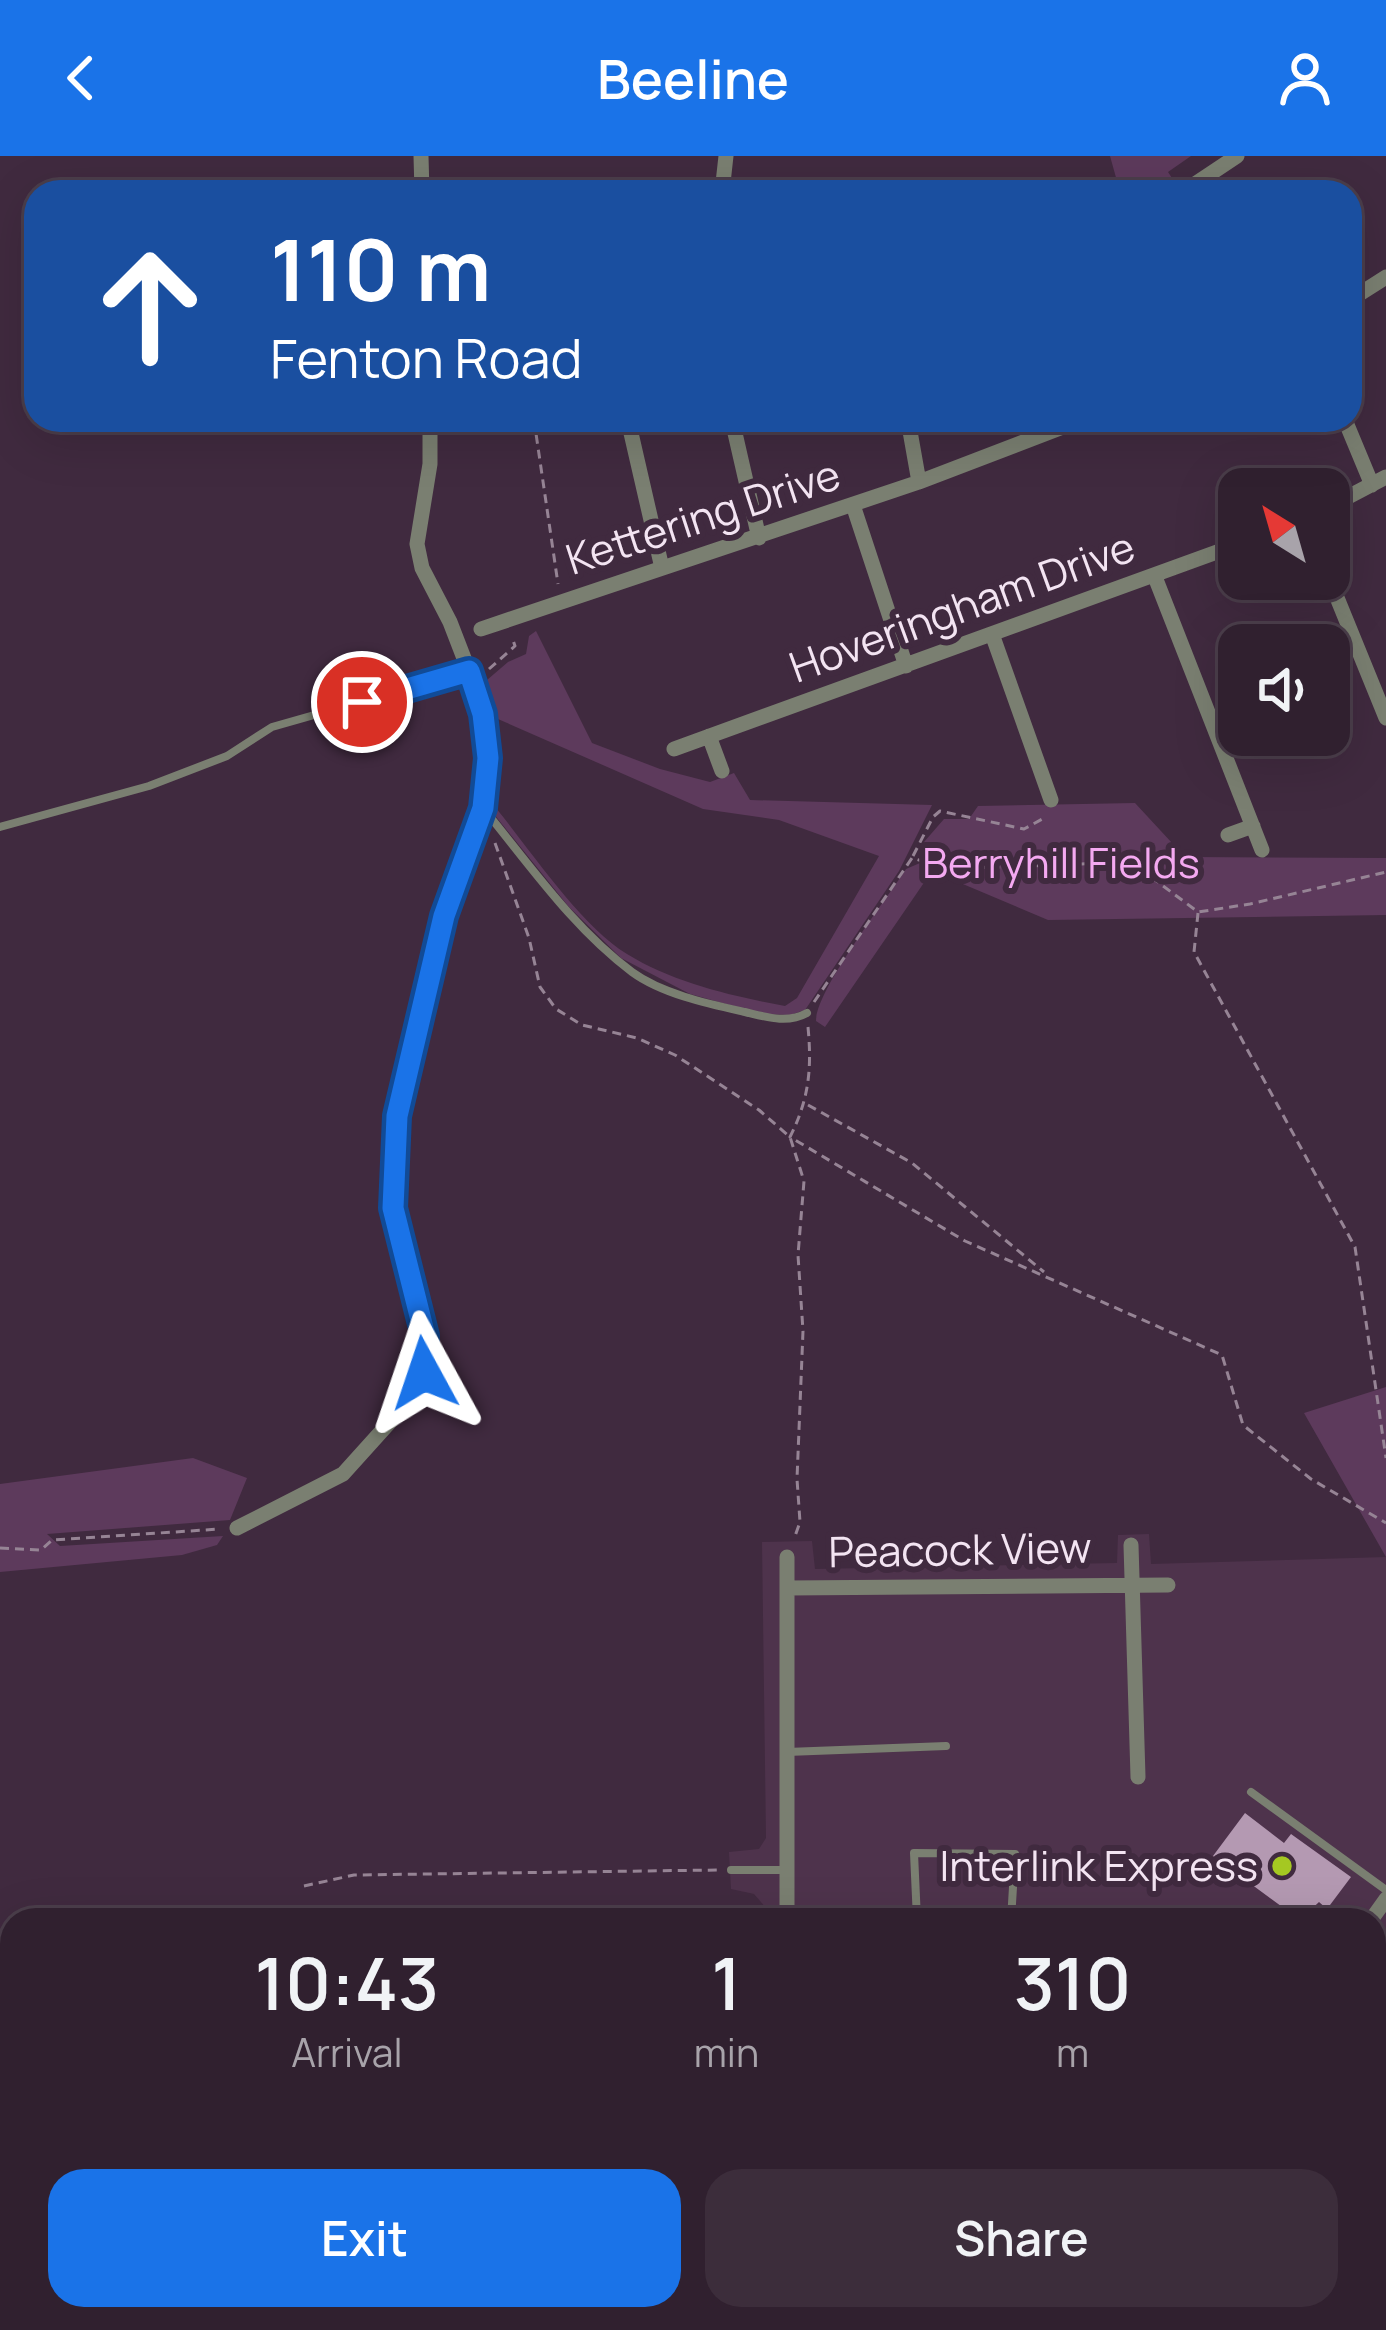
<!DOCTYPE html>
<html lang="en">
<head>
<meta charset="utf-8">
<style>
  :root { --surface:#30202f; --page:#3c2d3b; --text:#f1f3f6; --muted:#a8a3aa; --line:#4b3e4b; --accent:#1a73e8 }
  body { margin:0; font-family:Manrope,sans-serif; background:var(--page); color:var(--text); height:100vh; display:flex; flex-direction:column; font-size:45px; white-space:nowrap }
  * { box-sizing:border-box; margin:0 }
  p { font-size:39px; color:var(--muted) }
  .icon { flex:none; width:66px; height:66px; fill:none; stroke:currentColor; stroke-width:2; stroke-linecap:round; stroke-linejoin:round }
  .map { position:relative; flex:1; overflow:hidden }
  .side { position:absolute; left:0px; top:1752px; width:1386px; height:423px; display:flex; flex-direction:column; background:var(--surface); border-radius:36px 36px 0 0; box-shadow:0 12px 48px #0002,0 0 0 3px var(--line) }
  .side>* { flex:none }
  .hud { position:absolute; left:24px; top:24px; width:1338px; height:252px; border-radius:36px; box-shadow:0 12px 48px #0002,0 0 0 3px var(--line); background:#1a4fa0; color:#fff; overflow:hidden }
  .needle { width:78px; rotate:323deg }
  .tools { position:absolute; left:1218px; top:312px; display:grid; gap:24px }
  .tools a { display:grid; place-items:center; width:132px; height:132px; border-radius:24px; background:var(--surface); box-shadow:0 12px 48px #0002,0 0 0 3px var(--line); font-size:60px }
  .pin { position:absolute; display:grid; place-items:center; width:102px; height:102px; color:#fff; margin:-51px; border:6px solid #fff; border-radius:50%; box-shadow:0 3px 12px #0007 }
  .me { position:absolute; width:132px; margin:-66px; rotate:355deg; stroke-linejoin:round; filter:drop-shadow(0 0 9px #0008) }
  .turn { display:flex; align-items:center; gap:42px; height:252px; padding:0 48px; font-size:54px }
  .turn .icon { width:156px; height:156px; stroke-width:2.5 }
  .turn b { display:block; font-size:84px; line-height:102px }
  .eta { display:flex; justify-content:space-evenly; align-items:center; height:204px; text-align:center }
  .eta b { font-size:72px; font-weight:600; line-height:84px }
  .primary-button { display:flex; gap:24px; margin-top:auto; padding:24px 48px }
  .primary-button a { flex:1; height:138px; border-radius:36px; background:var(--accent); color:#fff; font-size:48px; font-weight:600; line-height:138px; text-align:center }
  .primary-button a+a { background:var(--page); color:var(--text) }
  header { display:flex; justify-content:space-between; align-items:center; height:156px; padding:0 48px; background:var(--accent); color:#fff; font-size:54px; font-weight:600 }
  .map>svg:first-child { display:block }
</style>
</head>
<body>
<header><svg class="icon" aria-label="back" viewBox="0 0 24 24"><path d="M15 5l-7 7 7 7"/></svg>Beeline<svg class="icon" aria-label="person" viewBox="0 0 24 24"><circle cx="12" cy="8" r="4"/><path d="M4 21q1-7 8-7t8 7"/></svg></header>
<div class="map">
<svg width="1386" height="2174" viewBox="0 0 1386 2174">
  <rect width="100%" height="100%" fill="#402a3f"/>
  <!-- built -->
  <path fill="#4e334c" d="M1149 1378 1151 1408 1386 1401V2174H378L399 2163H1374V1764H768L767 1753 754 1738 731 1733 729 1696 759 1693 766 1682 762 1386 812 1385 815 1413 1117 1407 1118 1379Z
    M0 2080 12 2106V2163H76L81 2174H0Z"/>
  <!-- green -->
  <path fill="#5d3a5c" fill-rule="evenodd" d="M1110 0H1191L1168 16 1174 25 1149 36H1120Z
    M536 475 592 587 660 613 710 626 734 617 750 644 932 649 899 715 805 854 790 859 762 858 690 838 621 802 569 751 489 652 480 530 508 506 526 498 529 480ZM498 563 703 653 779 664 879 700 797 842 785 850C732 840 674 827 627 798 581 770 531 695 496 652Z
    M1135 647 1185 701 1386 702V759L1048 764 932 715 825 871 816 865C816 834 886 744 906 713L920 707 932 714 937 707 926 695 924 686 944 663H969L978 650Z
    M1386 1231V1401L1304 1257Z
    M193 1302 247 1322 230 1364 47 1378 60 1390 223 1380 217 1389 182 1399 0 1416V1328Z"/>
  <!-- building -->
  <path fill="#b499b2" d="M1245 1657 1284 1687 1291 1678 1351 1721 1327 1753 1319 1746 1300 1764 1213 1700Z"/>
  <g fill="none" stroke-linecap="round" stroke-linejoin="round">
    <!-- path -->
    <path stroke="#968495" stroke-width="3" stroke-dasharray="9 6" stroke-linecap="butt" d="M534 264 558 428
      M489 513 515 490 512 481
      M495 687 529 782 540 831 556 853 582 869 637 882 675 899 759 954 790 981 804 1025 798 1099 803 1175 797 1323 800 1366 794 1383
      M913 700 933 661 940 655 1024 673 1046 661
      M1198 757 1194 796 1355 1091 1386 1302
      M814 846 912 702 949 713 1131 706 1198 756 1250 748 1386 716
      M808 871C812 913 809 943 790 981L965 1085 1222 1199 1243 1269 1311 1323 1386 1367
      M808 949 912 1007 1044 1116
      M0 1392 41 1394 52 1384 220 1373
      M304 1730 354 1719 717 1714
      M0 2098 12 2097"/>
    <!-- service -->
    <path stroke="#7a7f71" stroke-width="8" d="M483 652C529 708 573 772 632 816 662 838 709 848 745 856 766 861 787 868 807 857
      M0 671 149 630 227 600 272 571 469 515
      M787 1596 946 1590
      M1251 1636 1386 1734
      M731 1714H786
      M1142 1762 1144 1764
      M917 1764 914 1697 1015 1698 1011 1764
      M1374 2112 1386 2122
      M572 2174 593 2163
      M1114 2174 1123 2163
      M1367 2174 1386 2149"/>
    <!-- minor -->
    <path stroke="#7a7f71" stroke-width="15" d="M421 0 422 36
      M722 36 726 0
      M1183 36 1237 0
      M1350 144 1386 121
      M628 264 662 412
      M732 264 759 382
      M908 264 919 326
      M1345 264 1372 329
      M853 349 906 510
      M1329 351 1386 321
      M1155 421 1262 694
      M1329 422 1386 562
      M481 473 919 326 1081 264
      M992 478 1051 644
      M709 580 722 615
      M674 593 1239 388
      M1228 679 1253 670
      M237 1372 343 1318 416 1237 424 1217 425 1180 393 1051 397 960 444 760 483 652 487 602 483 558 472 523 450 466 422 412 417 388 430 308V264
      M1131 1389 1138 1621
      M788 1432 1168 1429
      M787 1764V1401
      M1371 1764 1386 1743
      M1374 1805 1386 1813
      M1374 1967 1386 1951
      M801 2163 805 2174
      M1062 2174 1070 2163"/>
  </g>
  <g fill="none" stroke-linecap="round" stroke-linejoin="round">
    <defs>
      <path id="route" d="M362 546 469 515 483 558 488 602 483 652 444 760 397 960 393 1052 425 1180 424 1217"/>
    </defs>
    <!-- route casing -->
    <use href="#route" stroke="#114b97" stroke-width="30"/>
    <!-- route -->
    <use href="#route" stroke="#1a73e8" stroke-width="21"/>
  </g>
  <!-- markers -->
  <circle fill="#a5c822" stroke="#402a3f" stroke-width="4.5" cx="1282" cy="1710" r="12"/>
  <g text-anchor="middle" stroke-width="12" stroke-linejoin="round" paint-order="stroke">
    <!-- street labels -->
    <g font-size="42" fill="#f3e4f2" stroke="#402a3f">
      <text transform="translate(703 361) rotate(-18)" y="15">Kettering Drive</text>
      <text transform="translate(962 451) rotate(-20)" y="15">Hoveringham Drive</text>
      <text transform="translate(960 1394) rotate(-1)" y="15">Peacock View</text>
    </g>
    <!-- park labels -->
    <g font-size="42" fill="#f4a9f1" stroke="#402a3f">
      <text x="1061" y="722">Berryhill Fields</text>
    </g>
    <!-- poi labels -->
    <g font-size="42" fill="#f3e4f2" stroke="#402a3f" text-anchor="end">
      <text x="1258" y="1725">Interlink Express</text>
    </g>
  </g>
</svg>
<div class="tools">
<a><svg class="needle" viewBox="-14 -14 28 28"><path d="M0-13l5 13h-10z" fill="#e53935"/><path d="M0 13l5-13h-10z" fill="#a8a3aa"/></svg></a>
<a><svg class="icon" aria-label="sound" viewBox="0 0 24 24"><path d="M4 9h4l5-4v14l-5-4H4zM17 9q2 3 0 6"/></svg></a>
</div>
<div class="pin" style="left:362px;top:546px;background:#d93025"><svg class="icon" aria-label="arrive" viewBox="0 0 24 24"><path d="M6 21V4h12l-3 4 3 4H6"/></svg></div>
<svg class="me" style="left:424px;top:1217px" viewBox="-20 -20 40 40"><path d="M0-17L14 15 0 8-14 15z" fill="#1a73e8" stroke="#fff" stroke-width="4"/></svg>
<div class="hud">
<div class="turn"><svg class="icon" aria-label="ahead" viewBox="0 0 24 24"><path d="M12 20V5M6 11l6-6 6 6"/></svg><div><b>110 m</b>Fenton Road</div></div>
</div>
<section class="side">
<div class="eta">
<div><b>10:43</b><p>Arrival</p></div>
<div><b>1</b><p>min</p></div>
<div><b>310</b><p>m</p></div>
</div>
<div class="primary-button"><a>Exit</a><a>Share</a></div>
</section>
</div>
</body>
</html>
